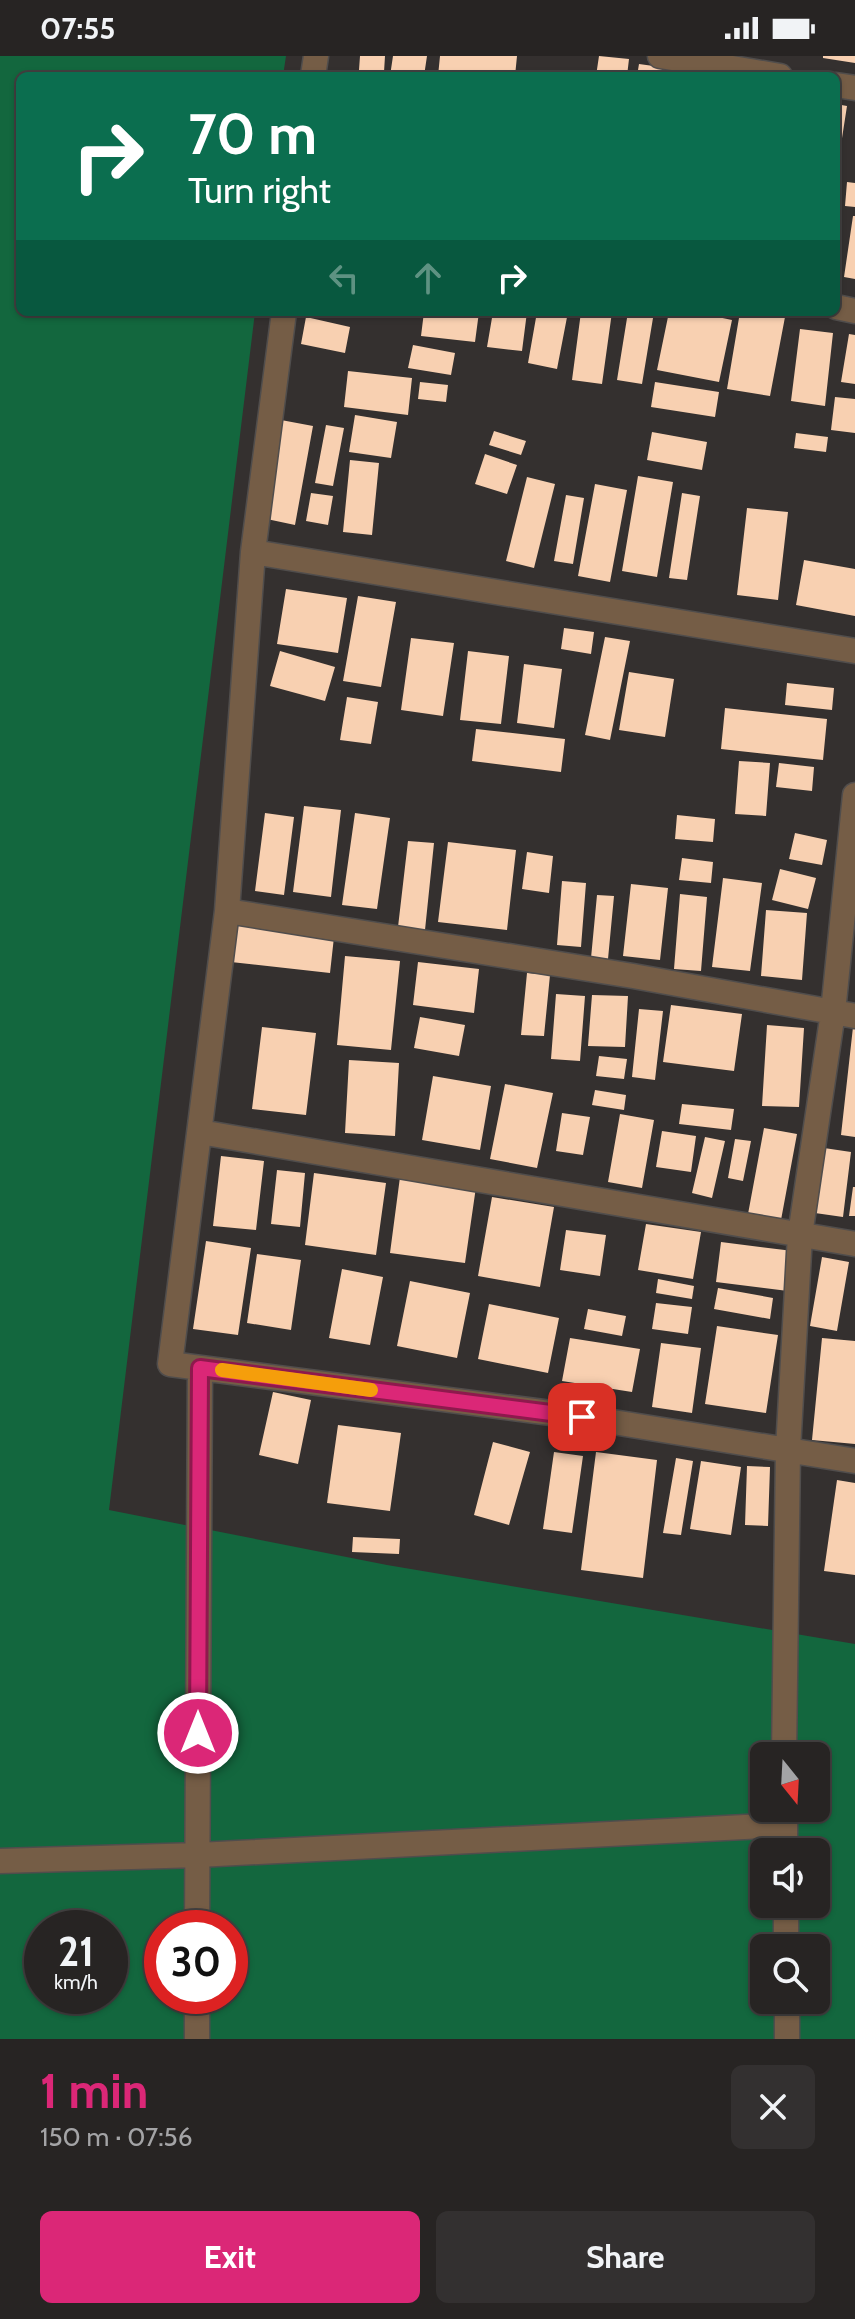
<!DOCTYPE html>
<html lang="en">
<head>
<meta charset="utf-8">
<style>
  :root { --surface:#272423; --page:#333030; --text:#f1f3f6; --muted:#a4a4a6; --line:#434141; --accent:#db2777 }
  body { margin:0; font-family:Cabin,sans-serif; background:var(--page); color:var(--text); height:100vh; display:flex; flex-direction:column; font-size:30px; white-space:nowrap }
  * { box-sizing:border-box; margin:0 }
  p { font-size:26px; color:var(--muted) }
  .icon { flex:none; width:44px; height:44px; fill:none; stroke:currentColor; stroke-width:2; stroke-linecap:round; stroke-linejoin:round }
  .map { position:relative; height:1983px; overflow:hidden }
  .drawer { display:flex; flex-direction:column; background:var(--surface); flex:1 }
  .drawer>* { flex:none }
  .top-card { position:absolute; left:16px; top:16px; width:824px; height:244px; border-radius:12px; box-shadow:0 2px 6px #0004,0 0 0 2px var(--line); background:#0b6e4f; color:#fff; overflow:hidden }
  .needle { width:52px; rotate:162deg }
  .controls { position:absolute; left:750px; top:1686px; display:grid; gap:16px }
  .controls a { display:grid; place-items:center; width:80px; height:80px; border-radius:12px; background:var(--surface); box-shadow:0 2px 6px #0004,0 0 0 2px var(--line); font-size:40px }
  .speed { position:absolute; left:24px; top:1854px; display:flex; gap:16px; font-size:40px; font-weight:700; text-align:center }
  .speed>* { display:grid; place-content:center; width:104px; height:104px; border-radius:50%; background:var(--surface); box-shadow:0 2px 6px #0004,0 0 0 2px var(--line); line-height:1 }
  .speed small { font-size:20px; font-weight:400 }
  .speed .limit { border:12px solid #d22; background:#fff; color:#111 }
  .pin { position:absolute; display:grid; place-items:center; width:68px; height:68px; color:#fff; margin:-34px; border-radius:16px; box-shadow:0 4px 12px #0006 }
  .me { position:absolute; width:88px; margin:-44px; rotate:0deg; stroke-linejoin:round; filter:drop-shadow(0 0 6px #0008) }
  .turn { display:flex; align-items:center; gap:28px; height:168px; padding:0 40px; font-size:36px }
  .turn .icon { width:104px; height:104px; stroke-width:2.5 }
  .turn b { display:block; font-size:56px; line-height:68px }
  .lanes { display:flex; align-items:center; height:76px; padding:0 40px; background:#0003; justify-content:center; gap:40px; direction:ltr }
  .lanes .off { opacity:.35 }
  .round { display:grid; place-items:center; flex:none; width:84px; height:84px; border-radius:12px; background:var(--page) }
  .head { display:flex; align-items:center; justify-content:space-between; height:136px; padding:0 40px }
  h1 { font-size:48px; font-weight:700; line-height:60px; color:var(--accent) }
  .action { display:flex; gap:16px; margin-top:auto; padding:16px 40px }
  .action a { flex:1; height:92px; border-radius:12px; background:var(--accent); color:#fff; font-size:32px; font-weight:700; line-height:92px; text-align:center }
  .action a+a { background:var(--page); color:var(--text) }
  .status { display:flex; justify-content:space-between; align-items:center; height:56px; padding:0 40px; background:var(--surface); direction:ltr }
  .status svg { height:22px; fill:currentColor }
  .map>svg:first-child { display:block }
</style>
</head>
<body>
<div class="status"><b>07:55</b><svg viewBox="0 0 49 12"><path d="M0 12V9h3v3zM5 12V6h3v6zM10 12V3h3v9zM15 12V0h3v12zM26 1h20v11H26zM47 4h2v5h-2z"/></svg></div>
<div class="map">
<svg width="855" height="1983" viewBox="0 0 855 1983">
  <rect width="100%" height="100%" fill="#34302f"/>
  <!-- forest -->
  <path fill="#13673e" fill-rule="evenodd" d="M0 0H286L283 20H20V256H255L109 1454 387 1509 855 1588V1983H0ZM764 1700H816V1752H764ZM764 1796H816V1848H764ZM42 1872H110V1940H42ZM162 1872H230V1940H162ZM764 1892H816V1944H764Z"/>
  <!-- building -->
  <path fill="#f8d0b1" d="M360 0H385L384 16 359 14Z
    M393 0H427L424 20H390Z
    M440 0H517L515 20H438Z
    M599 0 629 3 627 20H596Z
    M823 0H855V7L823 2Z
    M639 8 697 16 696 20H637Z
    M836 48 847 50 838 108 836 107Z
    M847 126 855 127V151L845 150Z
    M853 160H855V223L844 221Z
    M424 256H479L475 286 421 280Z
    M493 256H527L522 295 487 291Z
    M537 256H568L557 313 528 307Z
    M581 256H612L602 328 572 324Z
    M628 256H654L642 328 617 324Z
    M669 256H694L732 264 719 326 657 314Z
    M740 256 785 261 770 340 727 333Z
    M306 261 350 271 345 297 301 288Z
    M800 273 833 277 825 350 791 345Z
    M849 278 855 279V328L841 326Z
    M413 289 455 297 451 319 408 312Z
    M348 315 412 322 408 359 344 351Z
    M420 326 448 329 446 346 418 343Z
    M655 326 719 336 715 361 651 351Z
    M835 341 855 343V377L831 374Z
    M355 359 397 366 391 402 349 396Z
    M281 364 313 370 295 469 262 462Z
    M326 369 344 372 333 430 315 427Z
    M494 375 526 385 521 399 489 389Z
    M652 376 707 386 702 414 647 404Z
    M796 377 828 381 826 396 794 392Z
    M485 398 517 409 507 438 475 428Z
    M350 404 379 407 372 479 343 476Z
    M638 420 673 426 657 521 622 515Z
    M527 421 555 428 534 512 506 505Z
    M595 428 627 434 610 526 578 520Z
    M311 437 333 440 328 469 306 465Z
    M682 437 700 440 687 524 669 522Z
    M566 439 584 442 573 508 554 505Z
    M747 452 788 456 778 544 737 539Z
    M804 504 855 513V560L796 549Z
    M286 533 347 542 338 597 277 588Z
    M358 540 396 546 381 631 343 625Z
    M564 572 594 576 591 598 561 593Z
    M605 581 630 585 610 684 585 679Z
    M411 582 454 587 443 660 401 654Z
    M280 595 335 611 325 645 270 630Z
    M468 595 509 600 501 668 460 664Z
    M524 608 562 613 554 672 517 667Z
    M629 616 674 623 665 681 619 674Z
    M787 627 834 632 832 654 785 649Z
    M347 641 378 646 371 688 340 684Z
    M725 652 827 663 823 704 721 693Z
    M476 673 565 683 561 716 472 705Z
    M739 705 770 707 766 760 735 758Z
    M779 707 814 711 812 735 776 731Z
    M304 750 341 754 331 841 293 836Z
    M265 757 294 761 284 839 255 835Z
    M355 757 390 762 377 853 342 849Z
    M677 759 715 763 713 786 675 783Z
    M795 777 827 784 822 809 789 803Z
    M408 785 434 787 425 874 398 871Z
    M448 786 516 794 507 874 438 866Z
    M527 796 553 800 549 837 522 833Z
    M682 802 713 806 711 827 679 824Z
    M780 813 816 822 808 853 772 844Z
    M723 822 762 827 750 915 712 911Z
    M562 825 586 827 581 891 557 889Z
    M631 828 668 832 660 904 623 900Z
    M680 838 707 841 701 915 674 913Z
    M597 839 614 840 608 903 591 902Z
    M766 854 807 857 802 924 761 920Z
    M236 869 334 881 330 917 231 906Z
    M345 900 400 905 391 994 337 989Z
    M418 906 479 913 474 957 413 949Z
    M527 917 550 919 544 980 521 979Z
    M556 938 585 940 580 1005 551 1003Z
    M592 939 628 940 625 991 588 990Z
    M671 949 742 958 734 1015 663 1006Z
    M639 953 663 955 655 1024 632 1021Z
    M420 961 465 969 459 1000 414 992Z
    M767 969 804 972 799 1051 762 1050Z
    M262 971 316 977 306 1059 252 1053Z
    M853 971H855V1081L841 1079Z
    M599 1000 627 1003 624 1023 596 1020Z
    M349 1004 399 1007 395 1080 345 1077Z
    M433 1020 491 1030 480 1094 422 1084Z
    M505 1028 553 1037 537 1112 490 1103Z
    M595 1034 626 1039 624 1054 592 1049Z
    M682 1048 734 1053 731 1074 679 1068Z
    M562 1057 590 1061 583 1099 556 1095Z
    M620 1058 654 1064 642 1132 608 1126Z
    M764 1072 797 1078 781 1164 748 1158Z
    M662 1075 696 1080 691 1116 656 1111Z
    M705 1081 725 1085 712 1142 692 1137Z
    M735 1083 751 1085 743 1125 728 1122Z
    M824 1092 851 1096 843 1161 815 1157Z
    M221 1100 264 1105 256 1174 213 1170Z
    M277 1114 305 1117 300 1171 271 1168Z
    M314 1117 386 1127 376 1199 305 1189Z
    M400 1121 476 1131 465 1207 390 1197Z
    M853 1131H855V1160H849Z
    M492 1141 554 1151 540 1231 478 1220Z
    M646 1168 701 1176 693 1223 638 1214Z
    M566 1174 606 1179 600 1220 560 1214Z
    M206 1185 251 1192 238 1279 193 1273Z
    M721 1186 793 1195 788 1235 716 1226Z
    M257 1198 301 1204 291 1274 247 1267Z
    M822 1201 849 1206 837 1275 810 1270Z
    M342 1213 383 1221 370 1289 329 1282Z
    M658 1223 694 1230 692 1243 656 1237Z
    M410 1225 470 1237 457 1302 397 1290Z
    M718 1232 773 1242 770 1263 714 1253Z
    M656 1247 692 1251 688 1278 652 1273Z
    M489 1248 559 1262 548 1317 478 1303Z
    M588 1253 626 1260 622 1280 584 1273Z
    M717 1270 778 1279 766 1357 705 1348Z
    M570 1282 640 1293 632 1336 562 1325Z
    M822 1282 855 1285V1388L812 1384Z
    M661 1287 701 1292 692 1357 652 1351Z
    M273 1336 311 1344 298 1408 259 1399Z
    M338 1369 401 1377 390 1455 327 1447Z
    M493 1386 530 1396 509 1469 474 1459Z
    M554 1396 583 1400 572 1477 543 1473Z
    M596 1396 657 1404 643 1522 581 1514Z
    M676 1402 693 1405 681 1479 663 1477Z
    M701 1405 741 1411 731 1479 690 1473Z
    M747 1410 770 1411 768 1470 745 1469Z
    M837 1424 855 1427V1519L824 1515Z
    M353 1481 400 1483 399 1498 352 1496Z"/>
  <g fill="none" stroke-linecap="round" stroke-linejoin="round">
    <defs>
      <path id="minor" d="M660 0 780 20
        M313 20 316 0
        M836 29 855 32
        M836 251 855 255
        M284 256 253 496 227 855 170 1308 582 1361 855 1405
        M253 496 855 595
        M227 855 633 920 855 960
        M200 1076 855 1188
        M784 1700 788 1394 800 1179 833 956 855 739
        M785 1752V1796
        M0 1805 198 1799 785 1769
        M786 1848V1892
        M197 1872 200 1312
        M787 1944V1983
        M197 1983V1940"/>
    </defs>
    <!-- minor casing -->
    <use href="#minor" stroke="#504d4c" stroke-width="27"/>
    <!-- minor -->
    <use href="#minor" stroke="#755d46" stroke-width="24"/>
  </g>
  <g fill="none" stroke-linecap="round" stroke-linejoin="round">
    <defs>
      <path id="route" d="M198 1677 200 1312 582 1361"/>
    </defs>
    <!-- route casing -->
    <use href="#route" stroke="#8e194d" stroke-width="20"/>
    <!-- route -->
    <use href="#route" stroke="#db2777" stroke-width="14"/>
    <!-- slow -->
    <path stroke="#f59e0b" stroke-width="14" d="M222 1314 371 1334"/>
  </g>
</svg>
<div class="controls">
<a><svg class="needle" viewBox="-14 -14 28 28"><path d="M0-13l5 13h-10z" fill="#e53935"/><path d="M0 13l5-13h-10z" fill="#a4a4a6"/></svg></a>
<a><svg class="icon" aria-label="sound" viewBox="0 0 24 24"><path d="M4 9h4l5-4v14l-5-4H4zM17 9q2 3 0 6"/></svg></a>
<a><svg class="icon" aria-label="search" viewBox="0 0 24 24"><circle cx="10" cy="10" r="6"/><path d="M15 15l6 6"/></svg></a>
</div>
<div class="speed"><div>21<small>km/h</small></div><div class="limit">30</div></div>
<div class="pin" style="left:582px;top:1361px;background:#d93025"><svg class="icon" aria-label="arrive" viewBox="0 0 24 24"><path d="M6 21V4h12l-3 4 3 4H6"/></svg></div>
<svg class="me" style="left:198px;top:1677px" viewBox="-20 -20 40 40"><circle r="17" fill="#db2777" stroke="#fff" stroke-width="3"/><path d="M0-11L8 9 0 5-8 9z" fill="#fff"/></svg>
<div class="top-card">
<div class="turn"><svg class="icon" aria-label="right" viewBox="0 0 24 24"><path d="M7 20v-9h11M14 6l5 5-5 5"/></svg><div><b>70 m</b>Turn right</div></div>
<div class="lanes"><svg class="icon off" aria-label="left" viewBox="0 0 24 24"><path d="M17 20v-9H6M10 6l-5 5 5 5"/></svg><svg class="icon off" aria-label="ahead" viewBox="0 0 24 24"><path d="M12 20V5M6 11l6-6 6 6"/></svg><svg class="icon" aria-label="right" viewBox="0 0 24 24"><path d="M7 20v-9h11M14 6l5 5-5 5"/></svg></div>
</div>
</div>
<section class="drawer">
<div class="head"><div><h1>1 min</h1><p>150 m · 07:56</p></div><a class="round"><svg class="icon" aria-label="close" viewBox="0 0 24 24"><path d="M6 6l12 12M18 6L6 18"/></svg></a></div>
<div class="action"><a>Exit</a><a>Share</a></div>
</section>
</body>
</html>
